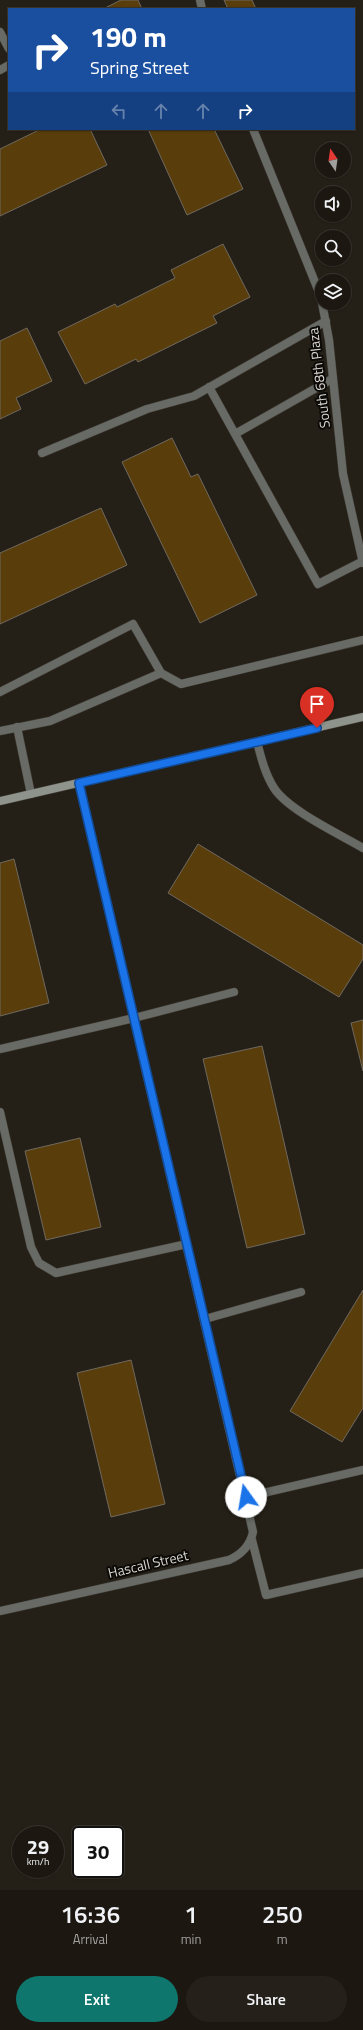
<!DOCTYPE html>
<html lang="en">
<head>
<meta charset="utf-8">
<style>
  :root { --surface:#1c1811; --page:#25211a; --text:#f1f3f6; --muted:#a0a09f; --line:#3a3731; --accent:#0f766e }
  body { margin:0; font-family:"Titillium Web",sans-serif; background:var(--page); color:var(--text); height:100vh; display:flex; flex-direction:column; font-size:15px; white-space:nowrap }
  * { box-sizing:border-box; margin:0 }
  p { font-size:13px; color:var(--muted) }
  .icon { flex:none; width:22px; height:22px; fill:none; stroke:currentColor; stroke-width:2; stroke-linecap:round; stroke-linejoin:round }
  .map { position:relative; height:1890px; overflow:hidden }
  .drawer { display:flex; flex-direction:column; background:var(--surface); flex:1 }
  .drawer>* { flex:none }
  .hud { position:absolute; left:8px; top:8px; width:347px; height:122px; border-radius:0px; box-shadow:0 1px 3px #0004,0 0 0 1px var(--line); background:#1a4fa0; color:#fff; overflow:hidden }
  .needle { width:26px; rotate:347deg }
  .buttons { position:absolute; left:315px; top:142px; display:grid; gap:8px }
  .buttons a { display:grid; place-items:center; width:36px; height:36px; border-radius:50%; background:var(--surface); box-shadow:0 1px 3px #0004,0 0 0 1px var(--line); font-size:20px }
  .speed { position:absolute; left:12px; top:1826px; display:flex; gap:8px; font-size:20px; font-weight:700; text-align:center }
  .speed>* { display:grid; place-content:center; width:52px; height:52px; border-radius:50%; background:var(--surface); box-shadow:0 1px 3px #0004,0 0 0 1px var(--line); line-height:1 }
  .speed small { font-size:10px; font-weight:400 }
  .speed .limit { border:2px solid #111; border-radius:6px; background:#fff; color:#111 }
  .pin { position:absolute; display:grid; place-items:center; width:34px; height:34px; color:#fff; margin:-41px -17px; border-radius:50% 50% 50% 0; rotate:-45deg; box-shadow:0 0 4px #0007 }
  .pin .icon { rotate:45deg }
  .me { position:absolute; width:44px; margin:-22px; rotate:347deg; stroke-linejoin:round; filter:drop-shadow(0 0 3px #0008) }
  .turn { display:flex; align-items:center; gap:14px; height:84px; padding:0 16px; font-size:18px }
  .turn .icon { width:52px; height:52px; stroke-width:2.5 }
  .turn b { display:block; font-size:28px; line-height:34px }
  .lanes { display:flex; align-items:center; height:38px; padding:0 16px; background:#0003; justify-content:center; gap:20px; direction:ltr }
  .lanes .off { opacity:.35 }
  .eta { display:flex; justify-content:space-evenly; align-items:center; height:68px; text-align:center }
  .eta b { font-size:24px; font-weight:600; line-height:28px }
  .cta { display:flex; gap:8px; margin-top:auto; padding:8px 16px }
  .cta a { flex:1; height:46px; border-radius:24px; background:var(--accent); color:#fff; font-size:16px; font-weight:600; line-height:46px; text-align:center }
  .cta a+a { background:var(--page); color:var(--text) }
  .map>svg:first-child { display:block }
</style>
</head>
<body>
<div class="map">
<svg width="363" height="1890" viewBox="0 0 363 1890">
  <rect width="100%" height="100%" fill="#252017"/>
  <!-- building -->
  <path fill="#593d0b" stroke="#70695f" d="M121 0H138L142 9H103Z
    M224 0H252L256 9H228Z
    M41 129H90L107 165 0 216V149Z
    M148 129H214L243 189 187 215Z
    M223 244 250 297 213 316 217 323 138 362 136 359 85 384 58 332 115 304 117 307 175 278 171 270Z
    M27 328 52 381 16 398 21 409 0 419V341Z
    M172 438 191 477 198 474 257 595 200 623 122 462Z
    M101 508 127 565 0 624V553Z
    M198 844 363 945V959L339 997 168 893Z
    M14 859 49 1003 0 1016V863Z
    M363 1020V1071L351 1023Z
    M262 1046 305 1234 247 1248 203 1059Z
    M80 1138 101 1227 46 1240 25 1151Z
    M363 1290V1408L342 1442 290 1411Z
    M131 1360 165 1504 111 1517 77 1373Z"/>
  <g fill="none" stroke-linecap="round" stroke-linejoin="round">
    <defs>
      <path id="lane" d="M0 32 9 49
        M0 70 9 65
        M209 387 318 584 363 561
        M235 434 332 379
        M42 453 147 409 194 396 326 321
        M161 673 181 684 363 640
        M0 692 133 624 161 673 50 721 0 731
        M17 727 31 794
        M0 1049 134 1018 234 992
        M0 1112 31 1247 39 1263 56 1273 187 1244
        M205 1319 301 1292
        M252 1540 266 1595 363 1573"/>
      <path id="street" d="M200 0 202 9
        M253 129 321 297 329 340 343 474 363 563
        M257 742C261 757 265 774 274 788 288 810 339 834 363 848
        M246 1497 363 1470
        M0 1611 229 1560C242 1554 250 1546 253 1532L79 783"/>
      <path id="secondary" d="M0 801 363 717"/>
    </defs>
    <!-- lane casing -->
    <use href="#lane" stroke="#423d35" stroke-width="9"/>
    <!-- street casing -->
    <use href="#street" stroke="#423d35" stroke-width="9"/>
    <!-- secondary casing -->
    <use href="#secondary" stroke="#423d35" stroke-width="9"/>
    <!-- lane -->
    <use href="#lane" stroke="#676a65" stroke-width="8"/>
    <!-- street -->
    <use href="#street" stroke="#676a65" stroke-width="8"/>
    <!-- secondary -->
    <use href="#secondary" stroke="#8e938c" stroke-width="8"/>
  </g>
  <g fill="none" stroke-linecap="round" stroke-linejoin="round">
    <defs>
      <path id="route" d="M246 1497 79 783 317 728"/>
    </defs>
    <!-- route casing -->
    <use href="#route" stroke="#114b97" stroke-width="10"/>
    <!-- route -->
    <use href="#route" stroke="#1a73e8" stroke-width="7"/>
  </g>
  <g text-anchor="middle" stroke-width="4" stroke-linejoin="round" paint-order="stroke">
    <!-- street labels -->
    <g font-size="14" fill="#dad6d1" stroke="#0c0a07">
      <text transform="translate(319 378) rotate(-97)" y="5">South 68th Plaza</text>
      <text transform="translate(148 1564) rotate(-13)" y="5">Hascall Street</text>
    </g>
  </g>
</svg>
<div class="buttons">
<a><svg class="needle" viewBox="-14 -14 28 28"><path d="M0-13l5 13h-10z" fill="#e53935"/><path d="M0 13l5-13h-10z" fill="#a0a09f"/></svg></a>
<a><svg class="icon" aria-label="sound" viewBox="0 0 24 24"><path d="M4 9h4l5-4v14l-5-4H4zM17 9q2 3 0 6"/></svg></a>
<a><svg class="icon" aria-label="search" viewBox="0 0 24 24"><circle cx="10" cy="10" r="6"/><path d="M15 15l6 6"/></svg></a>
<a><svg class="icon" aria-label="layers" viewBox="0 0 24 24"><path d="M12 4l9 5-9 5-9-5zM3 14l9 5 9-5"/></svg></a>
</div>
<div class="speed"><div>29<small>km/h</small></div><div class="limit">30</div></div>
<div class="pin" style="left:317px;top:728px;background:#d93025"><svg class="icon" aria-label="arrive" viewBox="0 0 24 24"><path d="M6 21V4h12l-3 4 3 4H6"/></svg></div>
<svg class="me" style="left:246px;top:1497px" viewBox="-20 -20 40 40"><circle r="19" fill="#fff"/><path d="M0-13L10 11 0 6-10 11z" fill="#1a73e8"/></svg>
<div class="hud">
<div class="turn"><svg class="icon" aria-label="right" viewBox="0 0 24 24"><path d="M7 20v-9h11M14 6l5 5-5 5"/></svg><div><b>190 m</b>Spring Street</div></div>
<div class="lanes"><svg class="icon off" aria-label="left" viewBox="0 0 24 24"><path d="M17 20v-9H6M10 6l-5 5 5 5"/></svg><svg class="icon off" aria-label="ahead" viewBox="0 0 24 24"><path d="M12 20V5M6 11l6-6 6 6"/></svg><svg class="icon off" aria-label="ahead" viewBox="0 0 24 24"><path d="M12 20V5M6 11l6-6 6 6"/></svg><svg class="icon" aria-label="right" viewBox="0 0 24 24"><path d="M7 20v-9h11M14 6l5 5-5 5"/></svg></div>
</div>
</div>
<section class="drawer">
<div class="eta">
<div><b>16:36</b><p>Arrival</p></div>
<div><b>1</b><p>min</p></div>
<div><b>250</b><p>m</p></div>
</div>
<div class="cta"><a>Exit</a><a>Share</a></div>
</section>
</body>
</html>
